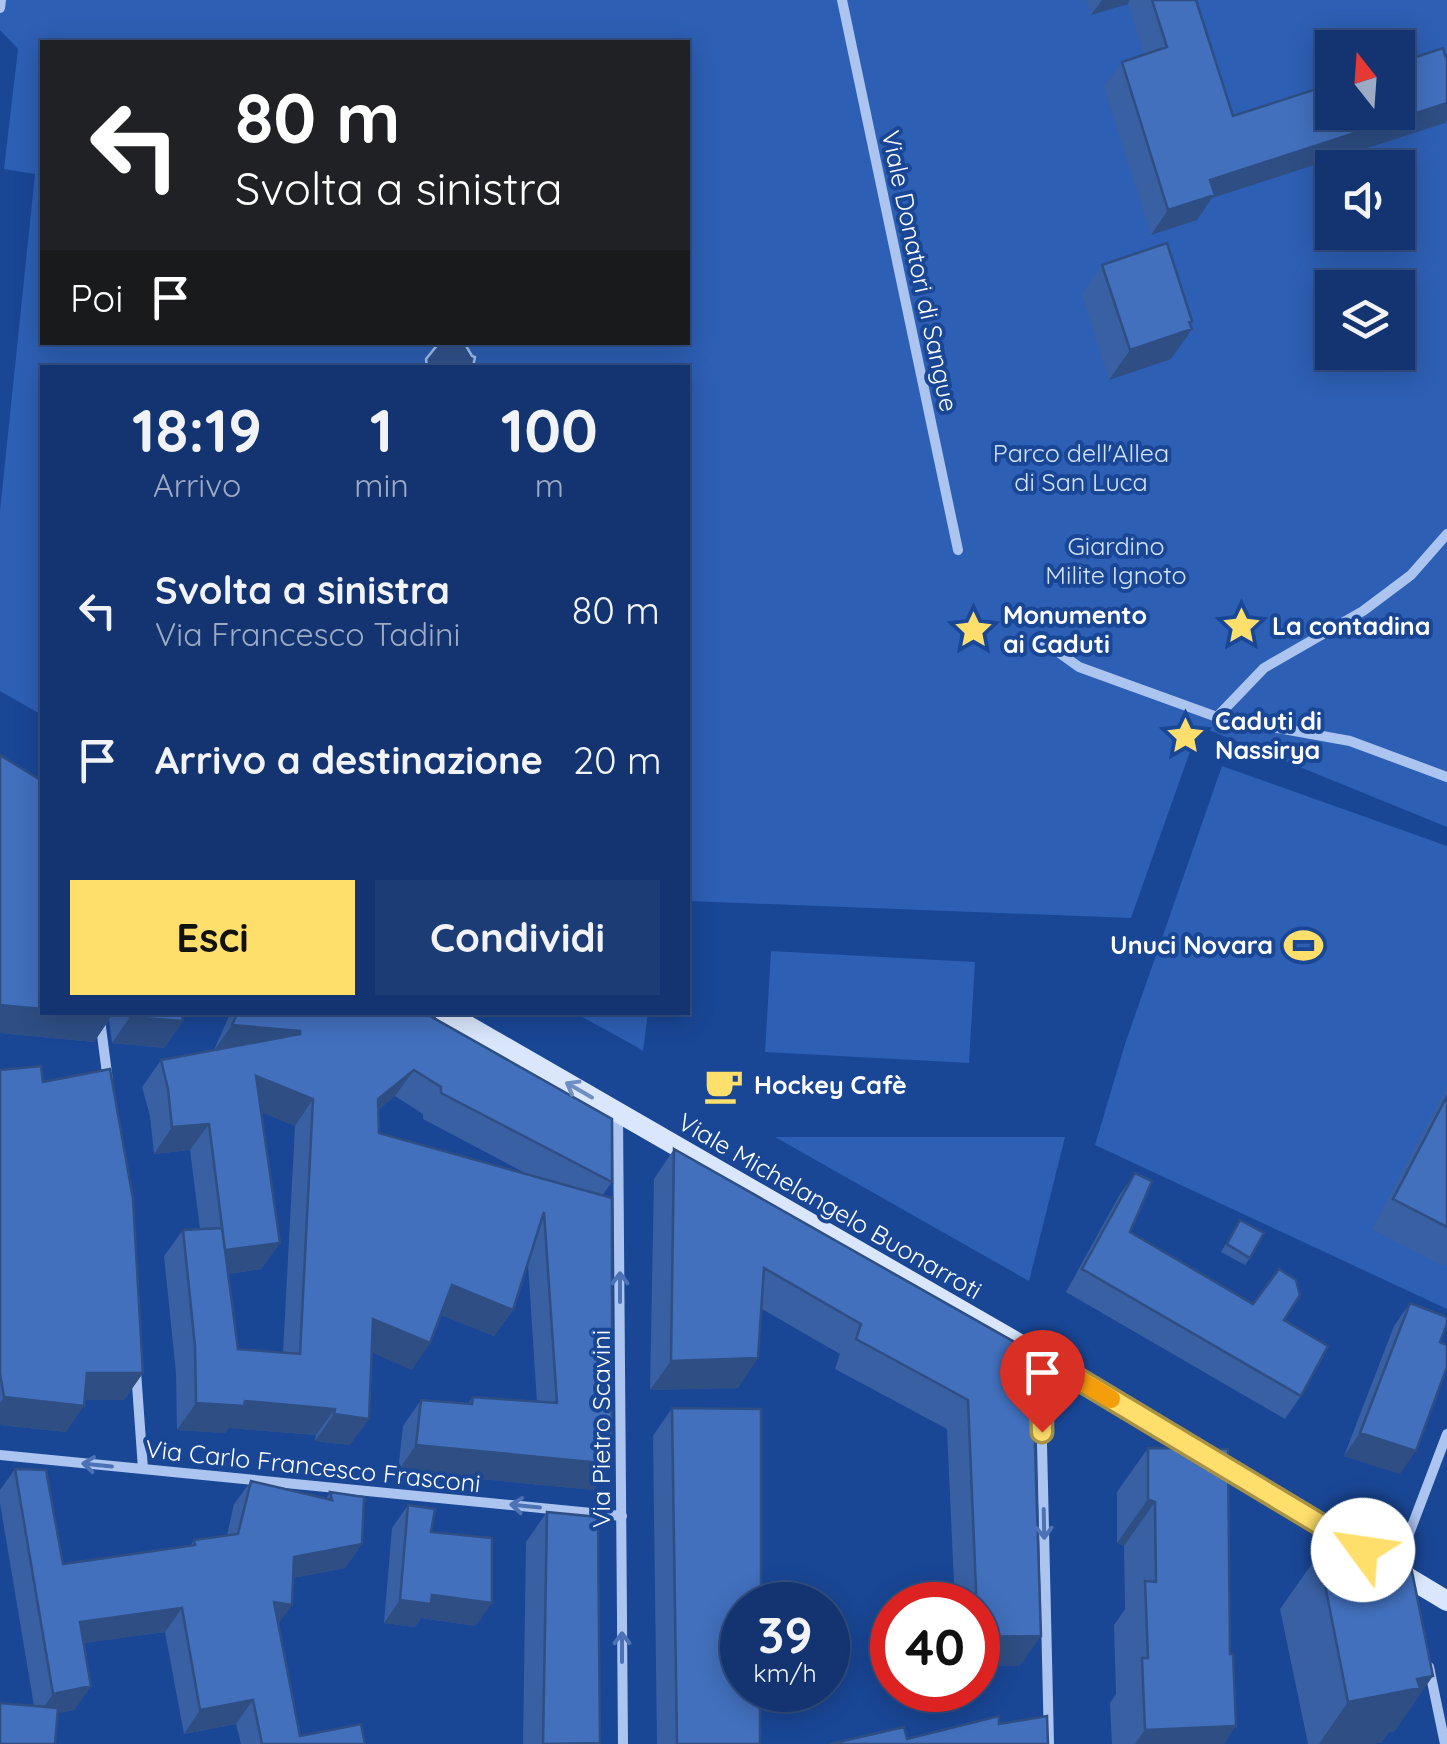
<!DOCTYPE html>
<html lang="it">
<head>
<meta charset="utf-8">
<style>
  :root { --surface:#133470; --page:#1c3c75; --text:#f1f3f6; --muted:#9daac3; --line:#324f83; --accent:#ffdf6b }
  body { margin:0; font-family:Quicksand,sans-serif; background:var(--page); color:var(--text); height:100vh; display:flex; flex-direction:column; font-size:38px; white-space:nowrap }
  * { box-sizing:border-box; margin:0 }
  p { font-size:32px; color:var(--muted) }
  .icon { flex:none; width:55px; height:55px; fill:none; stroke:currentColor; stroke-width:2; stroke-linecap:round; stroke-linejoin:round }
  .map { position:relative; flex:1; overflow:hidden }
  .details { position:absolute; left:40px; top:365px; width:650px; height:650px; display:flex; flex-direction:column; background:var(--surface); border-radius:0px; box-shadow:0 5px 25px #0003,0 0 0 2px var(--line) }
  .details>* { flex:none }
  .top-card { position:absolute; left:40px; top:40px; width:650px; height:305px; border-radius:0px; box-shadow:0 5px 25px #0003,0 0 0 2px var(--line); background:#202124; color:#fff; overflow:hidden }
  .needle { width:65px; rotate:343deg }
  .buttons { position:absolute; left:1315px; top:30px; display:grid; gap:20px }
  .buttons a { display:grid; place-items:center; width:100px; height:100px; border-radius:0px; background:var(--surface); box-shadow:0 5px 25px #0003,0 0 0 2px var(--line); font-size:50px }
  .speed { position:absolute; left:720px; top:1582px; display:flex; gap:20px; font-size:50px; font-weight:700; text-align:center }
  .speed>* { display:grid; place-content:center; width:130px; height:130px; border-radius:50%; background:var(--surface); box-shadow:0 5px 25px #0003,0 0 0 2px var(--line); line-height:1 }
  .speed small { font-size:25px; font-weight:400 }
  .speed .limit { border:15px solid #d22; background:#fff; color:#111 }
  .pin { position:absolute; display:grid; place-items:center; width:85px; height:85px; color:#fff; margin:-102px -42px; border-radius:50% 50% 50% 0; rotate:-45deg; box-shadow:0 0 10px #0007 }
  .pin .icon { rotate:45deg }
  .me { position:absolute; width:110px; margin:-55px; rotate:301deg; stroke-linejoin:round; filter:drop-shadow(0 0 8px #0008) }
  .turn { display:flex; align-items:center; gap:35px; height:210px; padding:0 30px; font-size:45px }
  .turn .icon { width:130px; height:130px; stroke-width:2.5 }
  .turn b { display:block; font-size:70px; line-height:85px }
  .then { display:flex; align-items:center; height:95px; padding:0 30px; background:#0003; gap:20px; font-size:38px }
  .eta { display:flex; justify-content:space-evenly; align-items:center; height:170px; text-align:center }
  .eta b { font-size:60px; font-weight:700; line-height:70px }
  .action { display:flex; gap:20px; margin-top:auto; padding:20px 30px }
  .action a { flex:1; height:115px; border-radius:0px; background:var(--accent); color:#111; font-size:40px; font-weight:700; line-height:115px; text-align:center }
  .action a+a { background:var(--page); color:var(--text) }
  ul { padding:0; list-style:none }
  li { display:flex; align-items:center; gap:30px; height:150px; padding:0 30px }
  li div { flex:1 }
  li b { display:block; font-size:38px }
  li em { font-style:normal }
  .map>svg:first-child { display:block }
</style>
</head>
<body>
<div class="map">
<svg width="1447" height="1744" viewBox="0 0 1447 1744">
  <rect width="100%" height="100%" fill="#194695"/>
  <!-- green -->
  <path fill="#2d5fb4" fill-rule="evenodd" d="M0 0H1447V827L1199 726 1131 918 688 901V368H42V715L0 691V511L35 174 4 169 18 49 0 30ZM42 42H688V342H42ZM1332 48H1398V112H1332ZM1332 168H1398V232H1332ZM1332 288H1398V352H1332Z
    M1222 766 1447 846V1309L1095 1145 1125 1044Z
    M771 951 975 962 969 1063 765 1052Z
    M575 1013H648L643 1051 637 1047Z
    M775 1137H1065L1029 1281Z"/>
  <!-- water -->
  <path fill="#32528d" stroke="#9ebff2" stroke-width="2.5" d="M439 343 465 344 472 356 475 357 473 367H427L426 359Z"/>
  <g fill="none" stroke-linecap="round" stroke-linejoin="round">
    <!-- street -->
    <path stroke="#acc5f0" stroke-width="10" d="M842 0 958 550
      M0 8 1 0
      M1043 641 1079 667 1217 717 1350 741 1447 777
      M1217 717 1264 668 1363 611 1411 575 1447 534
      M99 1012 108 1081
      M618 1115 623 1744
      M1040 1358 1049 1744
      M136 1371 143 1469
      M0 1455 622 1516
      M1401 1555 1447 1434
      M1429 1667 1445 1744"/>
    <!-- secondary -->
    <path stroke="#d9e6fb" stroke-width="20" d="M444 1012 1011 1339 1447 1601"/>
  </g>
  <!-- wall -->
  <path fill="#3960a3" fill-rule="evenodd" d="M1086 0H1196L1233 116 1445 123 1212 198 1197 220 1151 235 1104 87 1122 62 1144 55 1128 4 1091 15Z
    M1102 265 1190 324 1192 329 1171 359 1109 380 1082 294Z
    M0 755 42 1012H182L183 1021 164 1048 112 1043 109 1020 94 1042 0 1033Z
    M231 1012H423L612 1182 602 1196 612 1365 604 1376 594 1490 398 1471 403 1426 421 1400 468 1404 473 1397 537 1402 528 1264 513 1310 494 1336 441 1315 412 1370 372 1352 350 1445 315 1441 316 1435 229 1428 225 1433 177 1430 176 1373 164 1256 183 1230 200 1229 190 1150 154 1154 150 1116 142 1087 161 1060 214 1050ZM395 1096 423 1114V1119L529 1175 379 1133 378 1110ZM261 1112 295 1126 283 1353 238 1349 228 1274 261 1269 280 1243Z
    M0 1070 43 1082 143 1373 124 1400H85L66 1432 0 1425Z
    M1447 1086V1264L1445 1267 1372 1229Z
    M674 1149 1032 1352 1020 1666H978V1605H955L947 1429 835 1369 840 1354 762 1309 738 1388 650 1390 654 1179Z
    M1135 1173 1130 1232 1253 1304 1284 1320 1301 1396 1285 1419 1066 1292 1119 1196Z
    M1240 1220 1250 1258 1245 1265 1221 1252Z
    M1410 1303 1400 1474 1344 1456 1394 1326Z
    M672 1408 760 1744H657L653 1436Z
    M1148 1448 1224 1744H1112L1110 1703 1116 1694 1114 1625 1125 1609 1124 1546 1117 1543V1492Z
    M15 1469 63 1564 190 1546 194 1540 227 1535 234 1504 251 1481 326 1499 330 1492 362 1544 345 1568 293 1578 278 1625 300 1736 365 1744H241L236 1724 184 1734 165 1632 83 1643 91 1686 74 1710 57 1713 34 1706 0 1503V1490Z
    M408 1505 431 1532 476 1626 421 1618 415 1627 384 1623 392 1528Z
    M547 1512 599 1744H523L526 1542Z
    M1319 1554 1395 1731 1389 1732 1382 1742 1373 1744H1308L1280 1609Z"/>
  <!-- shaded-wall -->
  <path fill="#2e4e84" d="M1102 0H1130L1128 4 1091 15Z
    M1447 103V120L1445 123 1212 198 1197 220 1151 235 1168 210 1210 180Z
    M1192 321 1185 332 1192 329 1171 359 1109 380 1130 350Z
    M0 1005 42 1009V1012H84L112 1015 94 1042 0 1033Z
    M130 1017 183 1021 164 1048 112 1043Z
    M232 1025 300 1031 282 1058 213 1052Z
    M414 1070 395 1096 359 1126 378 1099Z
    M256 1076 313 1099 295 1126 238 1103Z
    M209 1124 190 1150 154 1154 172 1127Z
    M280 1243 261 1269 206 1277 225 1250Z
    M452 1285 513 1310 494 1336 433 1312Z
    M373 1319 430 1343 412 1370 354 1345Z
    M758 1358 738 1388 650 1390 671 1361Z
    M87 1373H143L124 1400H69Z
    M4 1397 84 1406 66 1432 0 1425V1403Z
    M245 1401 335 1409 316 1435 229 1428 225 1433 177 1430 196 1403Z
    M334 1414 369 1419 350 1445 315 1441Z
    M1360 1433 1416 1451 1400 1474 1344 1456Z
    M416 1445 612 1464 594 1490 398 1471Z
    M1148 1499 1155 1502 1124 1546 1117 1543Z
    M362 1544 345 1568 277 1581 294 1557Z
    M432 1595 492 1603 476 1626 421 1618 415 1627 384 1623 400 1600Z
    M274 1602 292 1605 275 1629Z
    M182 1608 165 1632 63 1646 80 1622Z
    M1041 1636 1020 1666H978V1637Z
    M1433 1676 1395 1731 1389 1732 1382 1742 1373 1744H1319L1348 1702 1417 1679Z
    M91 1686 74 1710 36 1718 53 1694Z
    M253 1700 236 1724 184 1734 200 1710Z
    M1236 1726 1224 1744H1135L1145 1730Z"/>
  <!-- building -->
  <path fill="#4270bd" stroke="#2e4e84" stroke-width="2.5" fill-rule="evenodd" d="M1152 0H1196L1233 116 1332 84V112H1398V63L1443 48 1445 56 1447 55V103L1210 180 1215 195 1168 210 1122 62 1167 47Z
    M1167 243 1192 321 1189 322 1192 329 1130 350 1102 265Z
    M0 755 42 781V1009L0 1005Z
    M84 1012H112V1015Z
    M130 1012H182L183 1021 130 1017Z
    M238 1012H423L612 1119V1182L441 1093V1087L414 1070 378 1099 379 1133 612 1198V1365H604V1408H612V1464L416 1445 421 1400 472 1404 473 1397 557 1403 544 1212 513 1310 452 1285 430 1343 373 1319 369 1419 334 1414 335 1409 245 1401 244 1406 196 1403 195 1346 183 1230 222 1228 225 1250 209 1124 172 1127 168 1089 161 1060 300 1034V1031L232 1025ZM256 1076 313 1099 300 1354 238 1349 225 1250 280 1243Z
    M41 1066 43 1082 110 1069 133 1199 143 1373H87L84 1406 4 1397 0 1374V1070Z
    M1447 1096V1227L1393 1199Z
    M674 1149 1032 1352 1041 1636 978 1637 968 1400 856 1339 861 1324 764 1268 758 1358 671 1361Z
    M1135 1173 1152 1181 1130 1232 1253 1304 1279 1269 1296 1280 1300 1295 1284 1320 1328 1346 1301 1396 1082 1269Z
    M1240 1220 1264 1233 1250 1258 1227 1244Z
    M1410 1303 1447 1317V1324L1440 1342 1447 1345V1367L1416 1451 1360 1433Z
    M672 1408 761 1409V1605H742V1690H760V1744H677Z
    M1148 1448 1228 1449 1230 1654H1233L1236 1726 1145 1730 1142 1658H1148L1145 1581 1156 1582 1155 1502 1148 1499Z
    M15 1469 46 1470 63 1564 195 1545 194 1540 238 1534 251 1481 332 1500 330 1492 364 1497 362 1544 294 1557 292 1605 274 1602 300 1736 361 1724 365 1744H262L253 1700 200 1710 182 1608 80 1622 91 1686 53 1694Z
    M408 1505 435 1509 431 1532 492 1538V1603L432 1595 431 1604 400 1600Z
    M547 1512 598 1517 600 1743 543 1744Z
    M1405 1537 1433 1676 1417 1679 1420 1688 1348 1702 1319 1554Z
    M0 1703 58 1708 55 1744H0Z
    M999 1716V1724L1047 1716 1048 1744H830L904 1727 907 1739Z"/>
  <!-- one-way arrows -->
  <defs><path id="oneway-shaft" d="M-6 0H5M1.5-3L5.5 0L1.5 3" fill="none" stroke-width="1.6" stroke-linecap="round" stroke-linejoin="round" transform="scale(2.5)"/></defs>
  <use stroke="#6f8ec3" href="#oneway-shaft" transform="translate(579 1090) rotate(-150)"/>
  <g stroke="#4c72b5">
    <use href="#oneway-shaft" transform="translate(620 1287) rotate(-90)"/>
    <use href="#oneway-shaft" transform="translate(97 1465) rotate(-174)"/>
    <use href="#oneway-shaft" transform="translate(525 1506) rotate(-174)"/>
    <use href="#oneway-shaft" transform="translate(1044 1524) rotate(89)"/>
    <use href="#oneway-shaft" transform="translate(622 1647) rotate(-90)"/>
  </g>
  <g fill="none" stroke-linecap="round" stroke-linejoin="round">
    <defs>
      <path id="route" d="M1042 1432 1040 1356 1363 1550"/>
    </defs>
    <!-- route casing -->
    <use href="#route" stroke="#a69146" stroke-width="25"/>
    <!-- route -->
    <use href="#route" stroke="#ffdf6b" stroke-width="18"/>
    <!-- slow -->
    <path stroke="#f59e0b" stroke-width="18" d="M1040 1364V1356L1111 1399"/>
  </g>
  <!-- icons -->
  <defs>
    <symbol id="sight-bare" viewBox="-9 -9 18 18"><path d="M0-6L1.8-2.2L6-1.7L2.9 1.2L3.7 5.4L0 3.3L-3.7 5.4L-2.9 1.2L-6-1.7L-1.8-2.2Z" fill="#ffdf6b" stroke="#194695" stroke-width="2.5" paint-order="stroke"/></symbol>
    <symbol id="stadium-bare" viewBox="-9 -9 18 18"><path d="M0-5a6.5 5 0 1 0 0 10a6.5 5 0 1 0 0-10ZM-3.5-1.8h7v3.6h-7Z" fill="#ffdf6b" stroke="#194695" stroke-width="2.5" paint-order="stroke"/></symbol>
    <symbol id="cafe-bare" viewBox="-9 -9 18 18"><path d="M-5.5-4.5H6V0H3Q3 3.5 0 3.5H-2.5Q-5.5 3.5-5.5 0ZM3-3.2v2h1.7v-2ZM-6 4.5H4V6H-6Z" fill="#ffdf6b" stroke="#194695" stroke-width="2.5" paint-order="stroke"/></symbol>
  </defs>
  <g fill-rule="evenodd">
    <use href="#sight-bare" x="1214" y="598" width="55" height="55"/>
    <use href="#sight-bare" x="946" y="602" width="55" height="55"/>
    <use href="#sight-bare" x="1158" y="708" width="55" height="55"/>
    <use href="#stadium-bare" x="1276" y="918" width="55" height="55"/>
    <use href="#cafe-bare" x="696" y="1058" width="55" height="55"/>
  </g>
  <g text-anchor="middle" stroke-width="8" stroke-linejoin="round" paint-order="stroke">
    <!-- street labels -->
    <g font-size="25" fill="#fff" stroke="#194695">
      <text transform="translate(920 271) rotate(78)" y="9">Viale Donatori di Sangue</text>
      <text transform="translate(830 1206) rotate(30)" y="9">Viale Michelangelo Buonarroti</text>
      <text transform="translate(601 1429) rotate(-90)" y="9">Via Pietro Scavini</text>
      <text transform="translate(313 1466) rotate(6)" y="9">Via Carlo Francesco Frasconi</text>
    </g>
    <!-- park labels -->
    <g font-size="25" fill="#d2e2fb" stroke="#194695">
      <text x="1081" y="462">Parco dell'Allea<tspan x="1081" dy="29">di San Luca</tspan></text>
      <text x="1116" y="555">Giardino<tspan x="1116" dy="29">Milite Ignoto</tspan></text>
    </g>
    <!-- poi labels -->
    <g font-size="25" font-weight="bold" fill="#fff" stroke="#194695" text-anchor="start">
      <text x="1003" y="624">Monumento<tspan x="1003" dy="29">ai Caduti</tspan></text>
      <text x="1272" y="635">La contadina</text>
      <text x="1215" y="730">Caduti di<tspan x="1215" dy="29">Nassirya</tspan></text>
      <text x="1273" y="954" text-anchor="end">Unuci Novara</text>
      <text x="754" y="1094">Hockey Cafè</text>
    </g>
  </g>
</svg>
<div class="buttons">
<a><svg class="needle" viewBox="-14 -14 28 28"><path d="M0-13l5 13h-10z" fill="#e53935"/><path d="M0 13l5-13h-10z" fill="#9daac3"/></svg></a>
<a><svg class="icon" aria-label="sound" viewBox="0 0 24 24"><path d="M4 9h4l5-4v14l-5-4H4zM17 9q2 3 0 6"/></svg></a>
<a><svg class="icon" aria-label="layers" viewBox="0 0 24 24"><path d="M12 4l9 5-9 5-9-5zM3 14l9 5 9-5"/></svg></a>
</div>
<div class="speed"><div>39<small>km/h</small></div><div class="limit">40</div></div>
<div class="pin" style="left:1042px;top:1432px;background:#d93025"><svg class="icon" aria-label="arrive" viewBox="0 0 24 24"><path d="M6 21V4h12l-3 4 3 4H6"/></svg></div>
<svg class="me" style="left:1363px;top:1550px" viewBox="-20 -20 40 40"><circle r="19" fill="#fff"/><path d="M0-13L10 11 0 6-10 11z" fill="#ffdf6b"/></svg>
<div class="top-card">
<div class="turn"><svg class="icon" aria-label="left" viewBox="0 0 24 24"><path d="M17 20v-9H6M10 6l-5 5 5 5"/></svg><div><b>80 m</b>Svolta a sinistra</div></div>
<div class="then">Poi<svg class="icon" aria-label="arrive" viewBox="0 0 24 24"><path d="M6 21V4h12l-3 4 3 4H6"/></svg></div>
</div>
<section class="details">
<div class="eta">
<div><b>18:19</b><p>Arrivo</p></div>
<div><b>1</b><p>min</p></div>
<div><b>100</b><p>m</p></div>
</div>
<ul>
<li><svg class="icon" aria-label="left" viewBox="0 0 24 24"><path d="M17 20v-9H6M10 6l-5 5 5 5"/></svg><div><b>Svolta a sinistra</b><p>Via Francesco Tadini</p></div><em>80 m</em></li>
<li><svg class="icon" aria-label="arrive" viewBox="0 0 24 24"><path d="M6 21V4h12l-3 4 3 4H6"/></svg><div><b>Arrivo a destinazione</b></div><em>20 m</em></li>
</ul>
<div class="action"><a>Esci</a><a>Condividi</a></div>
</section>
</div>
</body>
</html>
